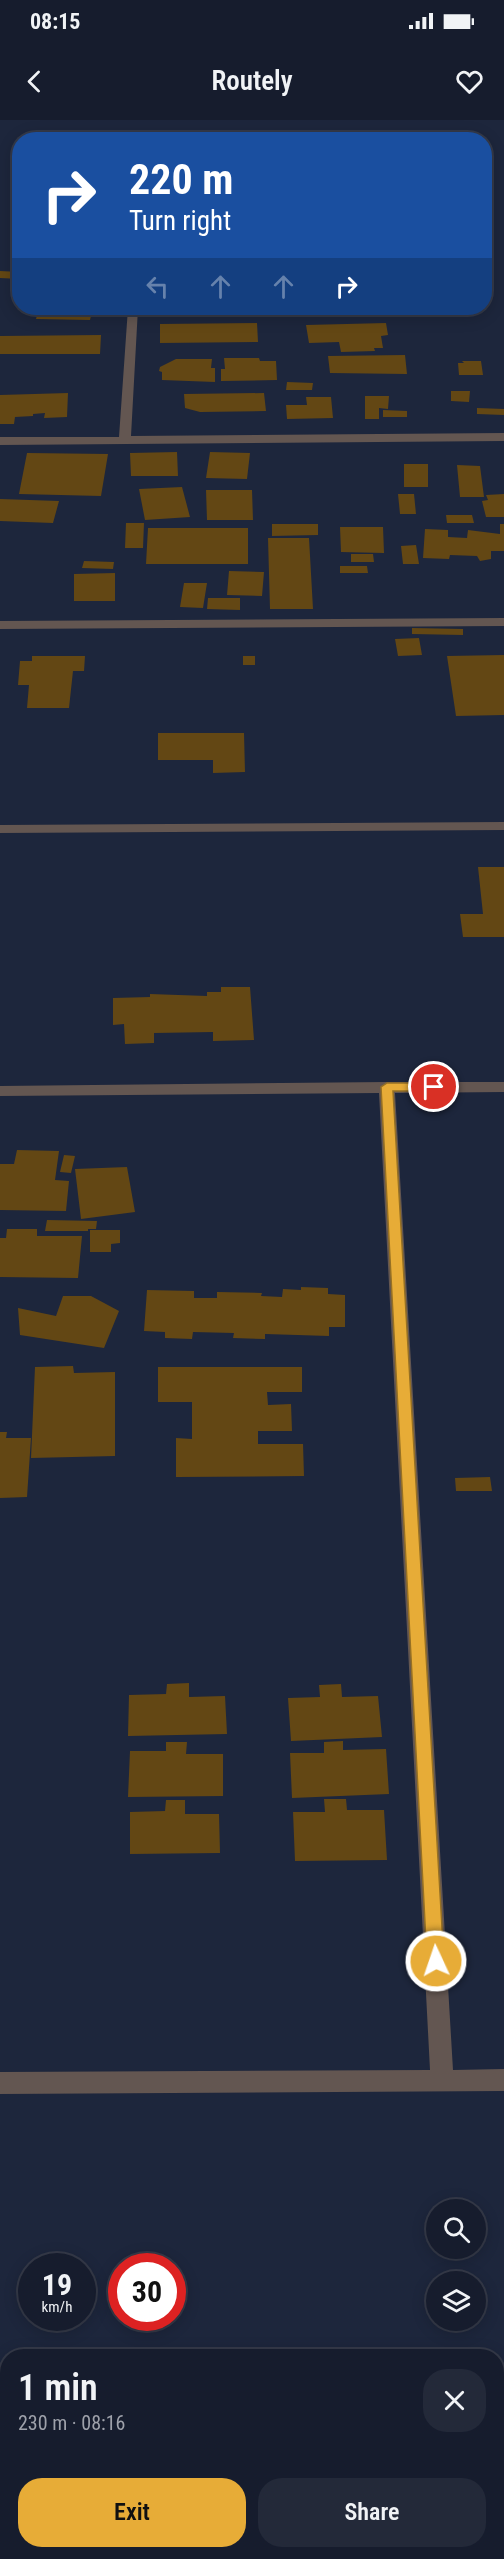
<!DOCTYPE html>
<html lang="en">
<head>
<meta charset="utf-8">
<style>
  :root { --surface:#161c2d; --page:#232939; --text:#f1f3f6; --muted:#9ea1aa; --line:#353a49; --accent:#e7ac37 }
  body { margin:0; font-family:"Roboto Condensed",sans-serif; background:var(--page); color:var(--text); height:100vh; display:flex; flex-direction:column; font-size:22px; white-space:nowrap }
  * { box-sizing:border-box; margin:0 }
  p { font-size:20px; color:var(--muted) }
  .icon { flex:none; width:33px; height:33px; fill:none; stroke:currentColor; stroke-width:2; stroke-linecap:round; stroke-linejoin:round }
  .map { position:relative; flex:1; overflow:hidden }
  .drawer { position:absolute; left:0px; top:2229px; width:504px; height:210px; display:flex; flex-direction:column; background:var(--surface); border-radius:24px 24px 0 0; box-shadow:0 3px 15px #0003,0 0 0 2px var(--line) }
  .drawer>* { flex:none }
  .top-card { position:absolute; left:12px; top:12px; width:480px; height:183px; border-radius:24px; box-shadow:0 3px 15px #0003,0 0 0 2px var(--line); background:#1a4fa0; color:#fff; overflow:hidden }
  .buttons { position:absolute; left:426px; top:2079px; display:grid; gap:12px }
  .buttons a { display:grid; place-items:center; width:60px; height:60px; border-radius:50%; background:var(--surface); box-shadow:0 3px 15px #0003,0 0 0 2px var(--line); font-size:30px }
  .speed { position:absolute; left:18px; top:2133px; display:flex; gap:12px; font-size:30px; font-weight:700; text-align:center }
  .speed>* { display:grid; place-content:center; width:78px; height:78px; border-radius:50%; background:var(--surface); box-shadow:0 3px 15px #0003,0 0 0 2px var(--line); line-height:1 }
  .speed small { font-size:15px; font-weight:400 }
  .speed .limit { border:9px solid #d22; background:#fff; color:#111 }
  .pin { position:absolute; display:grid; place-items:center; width:51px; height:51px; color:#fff; margin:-26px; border:3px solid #fff; border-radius:50%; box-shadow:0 2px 6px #0007 }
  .me { position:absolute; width:66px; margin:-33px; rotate:357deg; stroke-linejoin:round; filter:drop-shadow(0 0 4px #0008) }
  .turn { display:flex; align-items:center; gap:21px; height:126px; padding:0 18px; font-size:27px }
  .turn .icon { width:78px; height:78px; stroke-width:2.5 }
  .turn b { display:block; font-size:42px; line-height:51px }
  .lanes { display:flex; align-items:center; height:57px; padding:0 18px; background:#0003; justify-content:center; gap:30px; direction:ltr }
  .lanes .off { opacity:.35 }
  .round { display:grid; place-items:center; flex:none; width:63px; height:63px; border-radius:24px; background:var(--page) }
  .head { display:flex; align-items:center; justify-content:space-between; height:102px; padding:0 18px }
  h1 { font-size:36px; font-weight:600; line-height:45px }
  .cta { display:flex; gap:12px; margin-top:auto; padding:12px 18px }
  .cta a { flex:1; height:69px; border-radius:24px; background:var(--accent); color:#111; font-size:24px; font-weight:600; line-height:69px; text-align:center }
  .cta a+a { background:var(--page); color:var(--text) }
  .status { display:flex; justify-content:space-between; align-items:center; height:42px; padding:0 30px; background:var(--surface); direction:ltr }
  .status svg { height:16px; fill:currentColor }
  header { display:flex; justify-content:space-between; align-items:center; height:78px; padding:0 18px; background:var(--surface); font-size:27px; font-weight:600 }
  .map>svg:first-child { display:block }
</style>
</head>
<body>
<div class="status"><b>08:15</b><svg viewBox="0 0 49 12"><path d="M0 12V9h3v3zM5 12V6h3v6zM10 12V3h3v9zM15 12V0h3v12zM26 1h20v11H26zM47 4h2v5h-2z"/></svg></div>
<header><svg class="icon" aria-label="back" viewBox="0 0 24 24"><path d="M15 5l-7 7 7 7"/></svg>Routely<svg class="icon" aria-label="heart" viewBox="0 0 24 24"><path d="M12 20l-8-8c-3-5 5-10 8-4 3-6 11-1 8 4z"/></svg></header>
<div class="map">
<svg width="504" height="2439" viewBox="0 0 504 2439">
  <rect width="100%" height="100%" fill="#1d263c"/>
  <!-- building -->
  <path fill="#634714" d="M0 151 20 152V159L0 158Z
    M39 188H93L90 200 36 199Z
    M161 188H198L197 194 160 193Z
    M235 188H268V196L235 197Z
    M286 188H364L365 195 286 194Z
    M257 203 258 222 160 223V204Z
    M386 203 388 215 381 216 383 228H374L375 231 341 232 339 222 309 223 306 205Z
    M101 215 100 234H0V216Z
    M405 235 407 254 330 253 328 236Z
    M224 238H259L260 241H276L277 260 221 261V249H225Z
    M176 239H212L211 248H215V262L162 260V252L159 251 160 247Z
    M462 241H481L483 255H459L458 243H464Z
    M287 262 313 263 312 270H286Z
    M451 271H470L469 282 451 281Z
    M68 273 67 297 44 298 45 293 33 294V296L15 297 14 304H0V275Z
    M264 273 266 291 200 292 185 288 184 274Z
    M365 276H389L388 289 379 288V299H365Z
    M306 277H331L333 298 287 299 286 285H307Z
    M477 288 504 289V295L477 294Z
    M383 290 407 291V297H383Z
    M177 332 178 356H131L130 333Z
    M210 332 250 333 247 359 206 358Z
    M27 333 108 334 101 376 19 374Z
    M404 344H428V367H404Z
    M457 345 480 346 484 377H460Z
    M182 367 190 397 145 400 139 369Z
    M206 370H252L253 400H207Z
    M398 374H414L416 394H400Z
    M504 374V397H486L482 381 488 380 486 375Z
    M0 379 59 381 53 403 0 401Z
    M446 395H472L474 403H447Z
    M126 403H144L143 428H125Z
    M272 404H318V415L272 416Z
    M500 404H504V431H491V439L480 441 477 436 450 435 449 439 423 438 425 409 448 410V417L467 418 468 410 500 414Z
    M340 407H383L384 433 341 432Z
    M148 408H248V444H146Z
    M268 418H309L313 489H270Z
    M416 425 419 444H403L401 426Z
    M351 434H373L374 442H351Z
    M84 441 114 442 113 449 82 448Z
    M340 446H367L368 453H340Z
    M229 451 264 452 262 476 227 475Z
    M115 453V481H74V454Z
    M184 463H207L203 488 180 487Z
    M208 478H240V490L207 489Z
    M412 508 463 509V515L412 514Z
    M419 518 422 535 398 536 395 519Z
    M504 535V595L456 596 447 536Z
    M32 536H85L84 551H73L69 588H27L29 565H18L20 541H32Z
    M243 536H255V545H243Z
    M158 613H244L245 652 213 653V640H158Z
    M478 747H504V817H463L460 794H483Z
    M221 867H250L254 920 213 921V912L154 913V923L125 924 124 904 113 905V878L150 877V874L207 876V872H221Z
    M17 1030 59 1031 55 1060 69 1061 66 1091 0 1090V1044H14Z
    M64 1035 75 1036 71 1053 60 1052Z
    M127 1047 135 1092 81 1099 75 1049Z
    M47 1100 97 1101 96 1109H88V1111H45Z
    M7 1109H37V1116H82L78 1158 0 1157V1118H6Z
    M90 1110H120V1123L111 1124V1132H90Z
    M301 1167 328 1168V1174L345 1175V1207H329V1216L265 1214V1219L233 1218 234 1213 193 1212 192 1219 165 1218V1212L144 1211 147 1170 194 1171V1178H217V1172L262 1173 261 1176 282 1177 283 1169 301 1170Z
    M63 1176H91L119 1191 104 1228 20 1215 18 1188 56 1196Z
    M73 1246 74 1253 115 1252V1336L31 1338 35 1247Z
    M158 1247H302V1272H267L268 1285 291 1284 292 1311H258V1324H303L304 1356 176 1357V1318L192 1319V1282H158Z
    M0 1312H7L6 1318H31L27 1377 0 1378Z
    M490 1357 492 1371H456L455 1358Z
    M189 1563V1577L225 1576 227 1614 128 1616 129 1575 166 1574 167 1564Z
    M341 1564 342 1577 378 1576 382 1617 291 1621 288 1578 320 1577 319 1565Z
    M343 1621V1630L386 1629 389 1674 292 1678 290 1633H324V1622Z
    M166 1622H187L186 1634H223V1676L128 1677 130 1631H166Z
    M324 1679H346L347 1690H384L387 1740 295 1741 293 1692H325Z
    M166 1680H185V1694H219L220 1733 130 1734V1692L165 1691Z
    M496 2391H504V2439H425L424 2432H496Z
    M38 2432H102V2439H38Z
    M209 2432H274V2439H209Z"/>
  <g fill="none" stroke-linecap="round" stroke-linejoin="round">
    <!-- street -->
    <path fill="#635651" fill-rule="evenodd" d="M128 188H138L131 316 504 313V321L0 325V317H119Z
      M504 498V506L0 509V501Z
      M504 702V710L0 713V705Z
      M387 962H504V972L395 973 453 1950 504 1949V1971L0 1974V1952L430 1950 379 973 0 976V966Z"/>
  </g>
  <!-- route -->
  <path fill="#e7ac37" stroke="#967024" stroke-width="1.5" d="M387 963H434L440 967 434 971H393L444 1841 442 1847 436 1849 430 1847 427 1841 381 967Z"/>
</svg>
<div class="buttons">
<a><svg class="icon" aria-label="search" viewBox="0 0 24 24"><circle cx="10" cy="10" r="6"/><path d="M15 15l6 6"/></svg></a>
<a><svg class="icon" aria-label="layers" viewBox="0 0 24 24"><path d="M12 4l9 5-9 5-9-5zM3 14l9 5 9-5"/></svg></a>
</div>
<div class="speed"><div>19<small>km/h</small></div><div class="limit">30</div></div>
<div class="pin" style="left:434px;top:967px;background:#d93025"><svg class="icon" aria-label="arrive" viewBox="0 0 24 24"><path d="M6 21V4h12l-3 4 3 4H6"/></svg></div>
<svg class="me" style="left:436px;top:1841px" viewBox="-20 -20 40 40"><circle r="17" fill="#e7ac37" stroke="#fff" stroke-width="3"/><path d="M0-11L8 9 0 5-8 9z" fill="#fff"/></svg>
<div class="top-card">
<div class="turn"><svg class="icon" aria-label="right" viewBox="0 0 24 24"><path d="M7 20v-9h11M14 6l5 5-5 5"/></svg><div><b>220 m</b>Turn right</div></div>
<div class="lanes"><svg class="icon off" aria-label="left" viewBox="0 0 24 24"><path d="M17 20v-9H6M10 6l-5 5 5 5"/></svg><svg class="icon off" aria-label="ahead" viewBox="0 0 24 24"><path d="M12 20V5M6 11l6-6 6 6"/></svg><svg class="icon off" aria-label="ahead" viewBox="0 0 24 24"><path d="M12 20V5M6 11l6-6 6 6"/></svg><svg class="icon" aria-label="right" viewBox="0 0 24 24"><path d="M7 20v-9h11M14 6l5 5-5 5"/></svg></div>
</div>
<section class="drawer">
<div class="head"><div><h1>1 min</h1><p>230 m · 08:16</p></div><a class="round"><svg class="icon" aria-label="close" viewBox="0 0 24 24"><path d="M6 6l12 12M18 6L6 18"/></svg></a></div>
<div class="cta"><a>Exit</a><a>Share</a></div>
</section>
</div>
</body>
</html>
